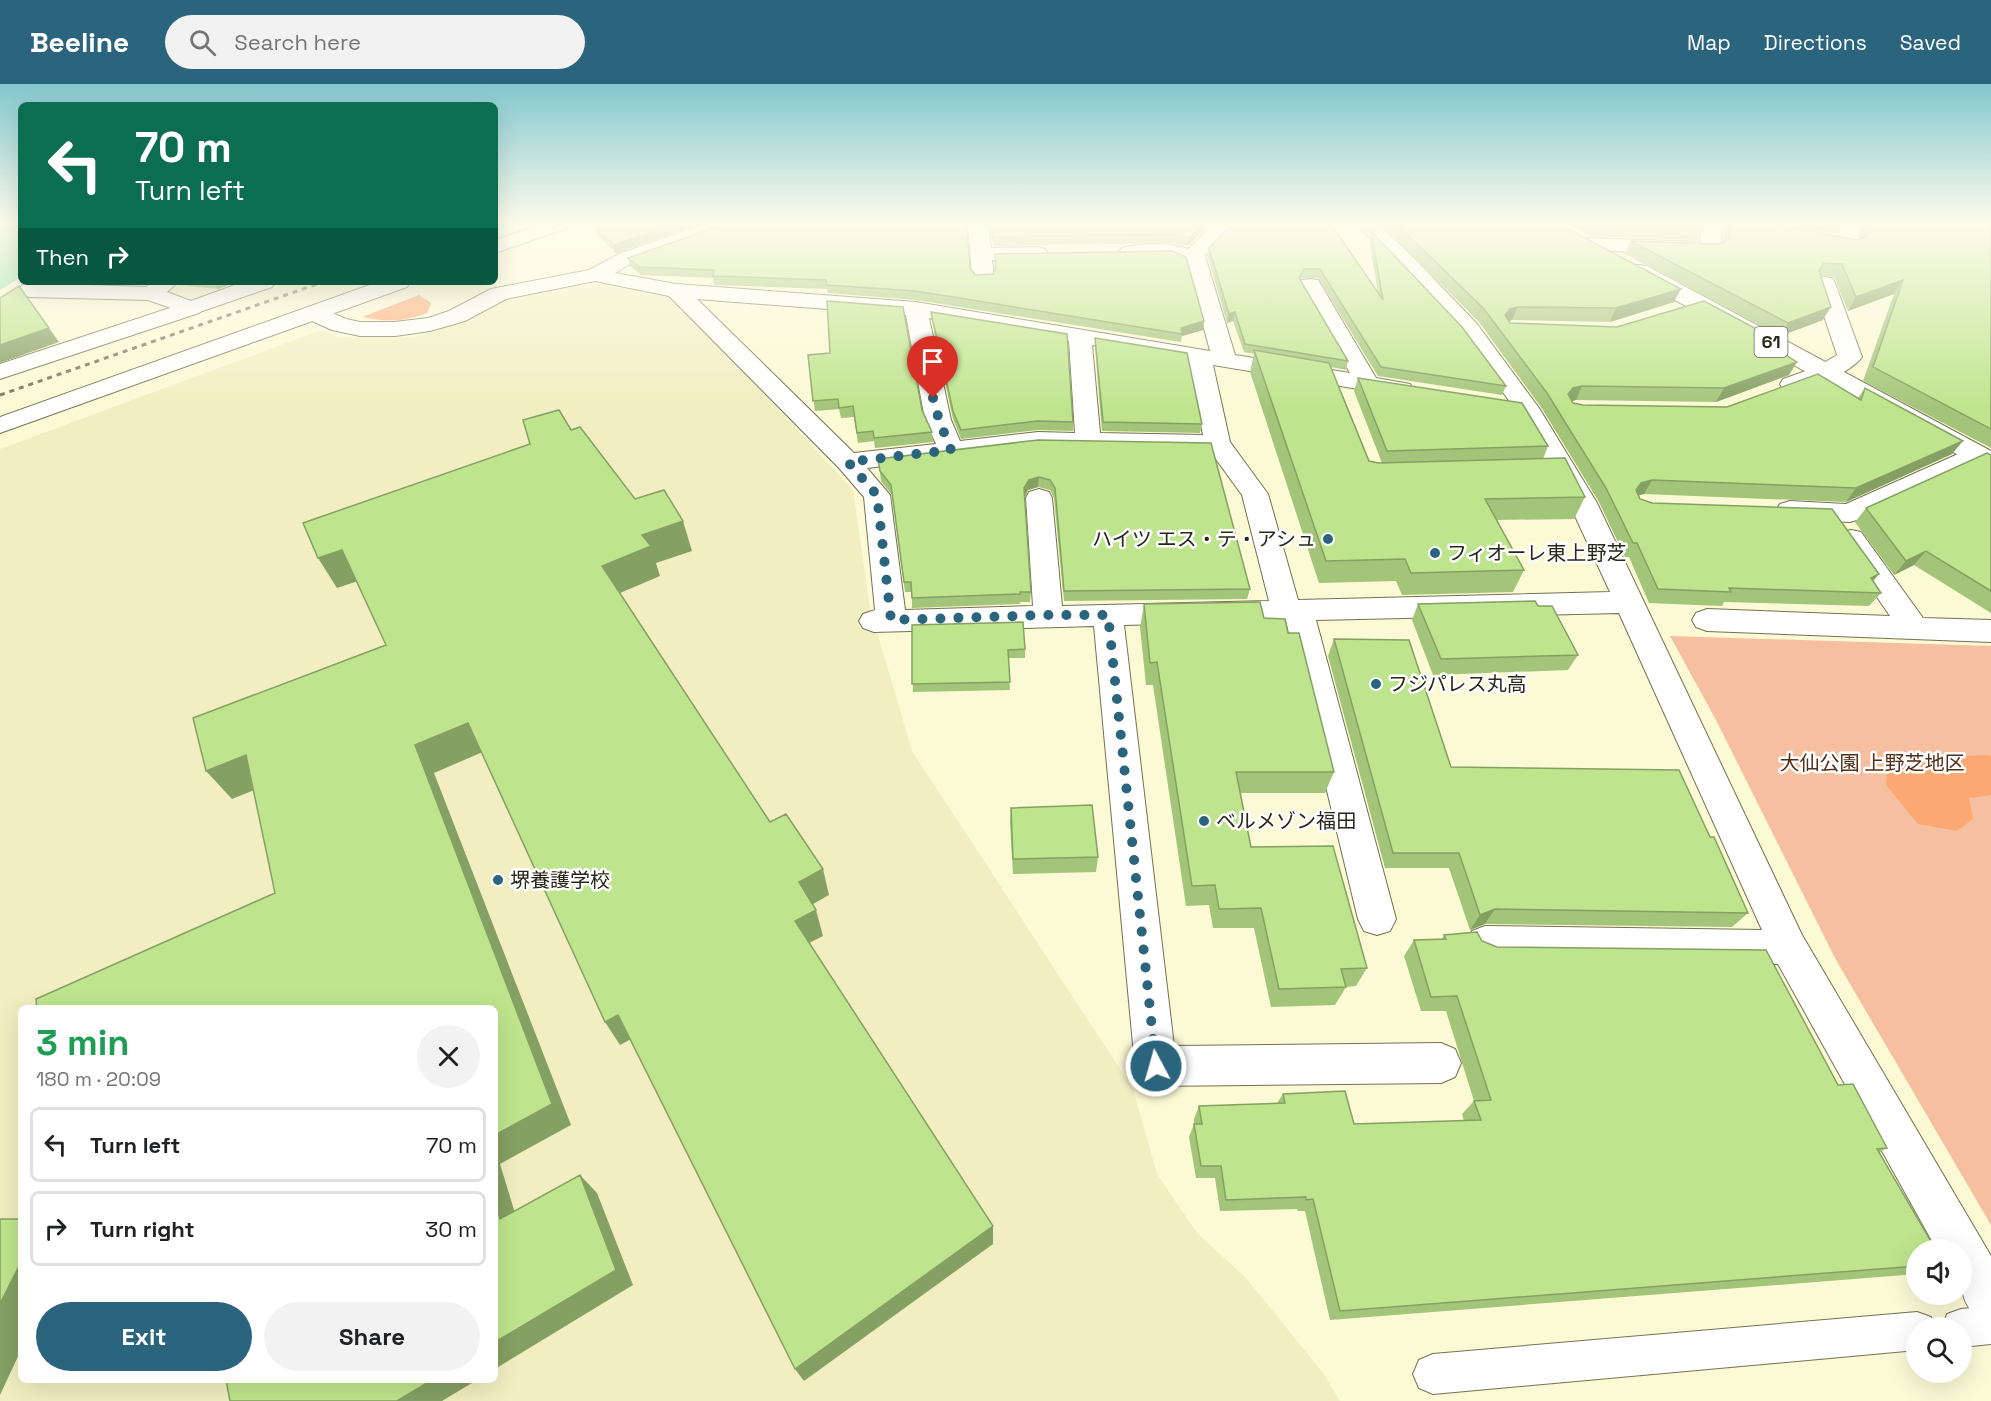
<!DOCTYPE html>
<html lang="en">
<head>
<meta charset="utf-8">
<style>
  :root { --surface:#fff; --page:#f2f2f2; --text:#202124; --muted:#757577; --line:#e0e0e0; --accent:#2a647d }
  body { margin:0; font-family:"Space Grotesk","Noto Sans JP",sans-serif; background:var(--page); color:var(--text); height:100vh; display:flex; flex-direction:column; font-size:22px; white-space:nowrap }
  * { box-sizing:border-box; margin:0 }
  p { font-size:20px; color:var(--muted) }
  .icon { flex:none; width:33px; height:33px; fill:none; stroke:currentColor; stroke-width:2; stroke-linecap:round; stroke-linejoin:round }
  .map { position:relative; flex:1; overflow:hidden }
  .details { position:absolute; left:18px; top:921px; width:480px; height:378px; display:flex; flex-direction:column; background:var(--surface); border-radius:9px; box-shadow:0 6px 24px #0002 }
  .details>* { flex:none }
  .guide { position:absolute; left:18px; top:18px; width:480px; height:183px; border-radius:9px; box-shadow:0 6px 24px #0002; background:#0b6e4f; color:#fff; overflow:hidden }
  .controls { position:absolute; left:1906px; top:1155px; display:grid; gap:12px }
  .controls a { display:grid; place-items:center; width:66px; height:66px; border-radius:50%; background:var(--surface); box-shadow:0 6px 24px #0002; font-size:30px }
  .pin { position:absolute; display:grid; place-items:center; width:51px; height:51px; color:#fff; margin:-62px -26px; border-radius:50% 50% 50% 0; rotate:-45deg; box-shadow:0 0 6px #0007 }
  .pin .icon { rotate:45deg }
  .me { position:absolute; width:66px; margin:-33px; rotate:354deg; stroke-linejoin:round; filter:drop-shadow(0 0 4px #0008) }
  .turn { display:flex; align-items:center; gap:21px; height:126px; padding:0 18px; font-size:27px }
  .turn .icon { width:78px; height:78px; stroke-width:2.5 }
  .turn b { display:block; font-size:42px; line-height:51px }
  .then { display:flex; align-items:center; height:57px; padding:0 18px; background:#0003; gap:12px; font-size:22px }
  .round { display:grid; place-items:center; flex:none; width:63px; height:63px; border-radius:32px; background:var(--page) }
  .summary { display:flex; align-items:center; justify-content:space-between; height:102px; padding:0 18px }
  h1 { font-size:36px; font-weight:700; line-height:45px; color:#1e9e55 }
  .cta { display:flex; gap:12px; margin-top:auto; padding:12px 18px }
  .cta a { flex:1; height:69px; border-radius:36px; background:var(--accent); color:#fff; font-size:24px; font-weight:700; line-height:69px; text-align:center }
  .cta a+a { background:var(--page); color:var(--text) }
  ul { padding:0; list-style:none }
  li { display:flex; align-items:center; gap:18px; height:75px; margin:0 12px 9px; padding:0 6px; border:3px solid var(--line); border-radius:9px }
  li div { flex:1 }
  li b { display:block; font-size:22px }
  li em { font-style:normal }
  header { display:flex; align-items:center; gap:36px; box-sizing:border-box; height:84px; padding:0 30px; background:var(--accent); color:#fff }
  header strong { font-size:28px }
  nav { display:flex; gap:33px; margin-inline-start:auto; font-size:21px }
  .search { width:420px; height:54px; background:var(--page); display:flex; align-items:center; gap:15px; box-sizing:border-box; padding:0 21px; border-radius:33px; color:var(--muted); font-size:22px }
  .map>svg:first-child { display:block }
</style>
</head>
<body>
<header>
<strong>Beeline</strong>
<div class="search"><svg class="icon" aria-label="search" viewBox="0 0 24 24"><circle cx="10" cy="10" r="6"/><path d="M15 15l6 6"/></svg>Search here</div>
<nav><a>Map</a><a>Directions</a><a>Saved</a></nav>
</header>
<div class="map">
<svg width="1991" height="1317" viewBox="0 0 1991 1317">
  <rect width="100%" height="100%" fill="#fcf9d5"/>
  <!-- built -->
  <path fill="#f2eec2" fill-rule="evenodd" d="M595 200 614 201 676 215 853 406 870 524 912 667 1133 1005 1157 1090 1197 1149 1246 1194 1323 1289 1340 1317H0V365L324 245 335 252 358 254H399L424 251 464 237 497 218 545 204ZM21 924H495V1296H21Z"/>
  <!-- green -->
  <path fill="#f6bf9f" d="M1670 552 1991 562V1141L1836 876 1716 636Z"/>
  <!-- forest -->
  <path fill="#fca872" d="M419 211 431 219 427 229C403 238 386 238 362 233Z
    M1986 671 1991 672V711L1969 714 1973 735 1957 747 1918 740 1886 701 1888 675Z"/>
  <!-- water -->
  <path fill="#8ce5a9" d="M0 140H21V193L0 206Z"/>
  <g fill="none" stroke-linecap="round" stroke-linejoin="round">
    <defs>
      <path id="lane" d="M1991 1222V1260L1962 1263V1244H1942L1947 1230 1961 1225Z
        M1917 1228 1931 1233 1935 1244H1917V1266L1433 1310 1419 1304 1413 1290 1419 1276 1433 1270Z"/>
      <path id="street" d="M706 140H734L731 144 635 177 615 189 676 200 916 218 1210 267 1187 180C1163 170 1145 178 1122 172L1119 168 1122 164C1141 159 1169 158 1188 165L1208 146 1205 140H1225L1229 147 1205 172 1235 271 1350 289 1299 201 1302 196 1310 195 1318 196 1321 201 1376 294 1410 300 1413 305 1410 310 1401 312 1213 281 1230 358 1268 410 1298 516 1610 508 1569 419 1515 325 1461 250 1357 140H1378L1415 175 1477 240 1539 324 1597 419 1802 851 1991 1172V1240C1955 1225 1962 1199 1962 1166H1937L1778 880 1485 876 1472 871 1466 859 1472 847 1485 842 1762 846 1619 529 1316 536 1396 835 1390 847 1377 851 1364 847 1358 835 1286 537 1124 541 1174 962 1441 959 1455 965 1461 979 1455 993 1441 999 1156 1002 1141 996 1135 982 1094 542 874 548 863 544 859 537 863 530 875 526 864 413 839 384 669 212 595 197 506 215 465 237 430 247 395 252H360L332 246 305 234 302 229 305 224 313 222 321 224 346 235 360 238H395L428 234 449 227 491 205 589 186 621 169ZM697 215 906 231 925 336 936 360 854 369ZM929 234 1069 257 1075 349 1038 348 960 357 951 336ZM1092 261 1188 277 1203 351 1100 349ZM1038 364 1210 367 1242 411 1269 517 1062 522 1052 414 1049 408 1039 405 1029 408 1026 414 1033 522 905 526 890 411 867 384Z
        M968 140H988L991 164 1038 163 1045 165 1048 169 1045 173 1038 175 992 176 994 192 991 197 983 198 975 197 972 192Z
        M1703 140H1723L1720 165 1717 169 1710 171 1588 166 1581 164 1578 160 1581 156 1588 154 1700 158Z
        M1840 140H1860L1858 161 1855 165C1840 169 1818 162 1803 158L1800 154 1803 150 1810 148 1839 153Z
        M1824 193 1832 194 1835 199 1862 273C1851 289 1802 310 1783 305L1780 300 1783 295 1817 283 1837 271 1813 199 1816 194Z
        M153 198H178L167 208 191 217 243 198H275L272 203 191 231 148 216 30 213 22 211 19 206 22 201 30 199 146 203Z
        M1976 362 1985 364 1989 370 1985 376 1860 435 1850 438 1790 435 1780 432 1776 426 1780 420 1790 417 1846 420Z
        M1851 446 1861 448 1923 534 1991 536V558L1707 547 1696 543 1692 536 1696 529 1707 525 1890 532 1837 455 1841 448Z"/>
      <path id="secondary" d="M543 140H571L568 144 495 169V156Z
        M378 198H410L407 203 0 349V333Z
        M191 217 199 219 202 224 199 229 0 295V280Z"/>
      <path id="primary" d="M1639 181 1647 182 1991 367V386L1982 384 1631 192 1628 187 1631 182Z"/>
    </defs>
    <!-- lane casing -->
    <use href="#lane" stroke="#747151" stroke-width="2"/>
    <!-- street casing -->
    <use href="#street" stroke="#747151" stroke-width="2"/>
    <!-- secondary casing -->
    <use href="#secondary" stroke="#747151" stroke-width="2"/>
    <!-- primary casing -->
    <use href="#primary" stroke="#747151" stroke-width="2"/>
    <!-- lane -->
    <use href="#lane" fill="#fff" fill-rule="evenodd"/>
    <!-- street -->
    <use href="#street" fill="#fff" fill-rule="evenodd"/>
    <!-- secondary -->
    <use href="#secondary" fill="#fff" fill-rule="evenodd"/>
    <!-- primary -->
    <use href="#primary" fill="#fff" fill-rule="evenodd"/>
    <!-- rail -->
    <path stroke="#77755f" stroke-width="3" stroke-dasharray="5 5" stroke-linecap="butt" d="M0 311 323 198"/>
  </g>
  <!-- wall -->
  <path fill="#a3c579" d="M606 140H700L616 169 598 151 595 143Z
    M990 140H1206L1205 146 1187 162 1174 159 993 162Z
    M1226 140H1331L1378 208 1369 156 1371 147 1506 302 1502 311 1378 292 1318 194H1302L1300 196 1348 277 1346 286 1331 283 1369 377 1382 379 1354 307 1358 294 1548 362 1543 375 1585 413 1574 435 1497 436 1524 486 1513 508 1402 511 1396 497 1319 499 1250 288 1254 270 1244 268 1233 237 1227 239 1208 173 1209 164 1228 144Z
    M1381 140H1559L1674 218 1610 238 1512 236 1509 237 1510 239 1758 254 1789 291 1716 318 1576 316 1572 317 1573 319 1583 321 1727 323 1858 314 1865 304 1952 370 1846 418 1644 410 1639 411 1640 415 1879 490 1873 497 1881 509 1869 522 1724 518 1722 522 1649 519 1629 473H1625L1599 418 1541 323 1479 238Z
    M1568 140H1706L1698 156 1591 152Z
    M1727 140H1771L1857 156 1860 155 1862 140H1991V364L1863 297 1894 210 1848 227 1834 193 1821 192 1823 236 1780 252 1625 170 1631 157 1717 160 1723 159 1725 145Z
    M1776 140H1843L1837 150Z
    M995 170 1204 237 1203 246 1182 252 1181 258 916 216 828 209 827 205 714 201 713 194 641 191 630 182 628 174 970 184 975 191 993 190 995 185Z
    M87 198H149L147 200 98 199Z
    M177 198H236L218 205 178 201Z
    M931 228 1073 338V347L1038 346 961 355 953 335 932 237Z
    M1095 254 1202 340 1200 349 1102 347 1095 263Z
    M808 271 922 326 932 348 933 358 875 364 874 357 858 359 854 333 841 334 839 325 815 327Z
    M1038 356 1250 505 1247 515 1064 517 1054 414 1050 406 1038 403 1028 406 1025 413 1031 508 1030 518H1020V520L912 524V508H905L892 411 881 397 878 375Z
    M1991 371V529L1914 481 1894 491 1855 438 1866 424Z
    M1144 520 1264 534 1288 549 1334 688 1325 709H1240L1251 763 1367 884 1356 902 1346 903 1335 921 1271 923 1254 844H1213L1209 821 1186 822 1153 601H1146L1140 543Z
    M1418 520 1538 522 1578 571 1568 586 1433 591 1412 536Z
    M912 541 1025 565V574H1008L1010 606 913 608Z
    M1334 555 1451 683 1710 753 1748 829 1732 843 1485 840 1470 846 1449 784H1385L1328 572Z
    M1011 724 1098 773 1096 788 1013 790 1010 739Z
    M1444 851 1482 857 1838 1001 1887 1064 1880 1068 1917 1166V1190L1330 1236 1305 1127H1298L1297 1125 1220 1127 1215 1094H1196L1189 1053 1194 1040V1035L1199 1022 1277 1019 1283 1010 1354 1040 1464 1037 1462 1030 1474 1017 1446 927H1421L1404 872 1414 856 1442 855Z"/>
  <!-- shaded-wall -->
  <path fill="#85a063" d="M675 140H700L616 169 614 161Z
    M1204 140H1206L1205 146 1187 162 1189 154Z
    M1903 196 1894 210 1848 227 1856 213Z
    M214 198H236L218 205Z
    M19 202 59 258 0 279V261Z
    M1681 205 1674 218 1610 238 1616 224Z
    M1518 223 1512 236 1504 238 1505 231 1510 225Z
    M1831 223 1823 236 1780 252 1788 239Z
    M1235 228 1233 237 1227 239 1229 230Z
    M1204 237 1203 246 1182 252 1181 244Z
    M1762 248 1754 262V251Z
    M1797 278 1789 291 1716 318 1724 304Z
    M1582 302 1576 316 1567 318 1568 310 1573 304Z
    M1963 357 1952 370 1846 418 1856 404Z
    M1039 393 1038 403 1028 406 1024 414V404L1029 396Z
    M1652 396 1644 410 1633 413 1636 406 1641 399Z
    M683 437 692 467 656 479 660 492 613 512 602 482 642 451Z
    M342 466 361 496 337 504 318 474Z
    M1926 467 1914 481 1894 491 1906 477Z
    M1879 490 1867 504 1871 494Z
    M468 639 485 667 434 689 571 1041 500 1080 522 1152 500 1135 495 1117V1051L415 661Z
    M246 671 271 699 232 715 206 687Z
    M823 785 829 811 806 824 799 798Z
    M1495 825 1485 840 1470 846 1480 831Z
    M816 826 823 852 803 862 795 837Z
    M618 931 633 954 620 961 605 938Z
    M580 1091 597 1109 633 1201 495 1285V1258Z
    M993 1142V1160L804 1297 795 1285Z
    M21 1178V1266L0 1311V1220Z
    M432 1296H477L442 1317H397Z"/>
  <!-- building -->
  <path fill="#bee58d" stroke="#85a063" stroke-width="1.5" d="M606 140H675L614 161 595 143Z
    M725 140H868L881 141 882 140H967L970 184 975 191 993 190 996 183 995 170 1172 167 1186 173 1204 237 1181 244 1182 250 916 207 827 201 826 196 713 192 714 186 639 183 628 174Z
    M991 140H1204L1189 154 1175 150 993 153Z
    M1232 140H1331L1383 216 1371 147 1462 243 1506 302 1381 283 1320 185H1304L1299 194 1348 277 1245 260 1235 228 1229 230 1209 164Z
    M1397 140H1559L1681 205 1616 224 1518 223 1510 225 1505 231 1510 239 1617 243 1704 217 1762 248 1754 251 1797 278 1724 304 1582 302 1573 304 1568 310 1573 319 1583 321 1727 323 1818 290 1861 316 1865 304 1963 357 1856 404 1652 396 1641 399 1636 406 1640 415 1652 419 1832 425 1879 490 1871 494 1881 509 1729 504 1731 508 1658 505 1637 459H1633L1606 404 1547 309 1484 225Z
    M1613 140H1706L1705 143Z
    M1730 140H1771L1857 156 1864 154 1868 149 1869 140H1991V345L1873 283 1903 196 1856 213 1842 180 1824 179 1819 187 1831 223 1788 239 1631 157 1717 160 1724 158 1729 153Z
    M19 202 49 244 0 261V214Z
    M827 217 903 223 922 326 932 348 874 354 873 347 857 349 853 322 839 324 838 315 813 317 808 271 830 269Z
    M931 228 1067 250 1073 338 1038 337 961 346 953 327Z
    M1095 254 1187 269 1202 340 1103 338Z
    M1254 266 1329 279 1369 377 1378 379 1565 374 1585 413 1485 415 1524 486 1411 489 1405 475 1326 477Z
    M1358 294 1522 319 1548 362 1387 367Z
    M559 326 571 346 580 343 635 415 664 406 683 437 642 451 651 462 602 482 770 738 786 730 823 785 799 798 816 826 795 837 993 1142 795 1285 618 931 605 938 468 639 415 661 552 1020 495 1051V924H37L36 915 275 809 246 671 206 687 193 634 386 561 342 466 318 474 303 439 530 360 523 336Z
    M1038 356 1211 359 1250 505 1064 507 1055 404 1050 396 1039 393 1029 396 1024 404 1031 508H1020V510L912 514 911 498H904L891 401 880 387 878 375Z
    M1987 369 1991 371V507L1926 467 1906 477 1866 424Z
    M1535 517 1538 522H1552L1578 571 1441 575 1418 520Z
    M1260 518 1264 534 1285 535 1288 549H1299L1334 688H1236L1251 763 1333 762 1367 884 1341 885 1346 903 1279 905 1261 824 1219 825 1215 801 1192 802 1157 578 1150 579 1144 520Z
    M1023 538 1025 565 1008 566 1010 598 912 600V541Z
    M1334 555 1409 556 1451 683 1679 686 1710 753H1714L1748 829 1495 825 1480 831 1459 769H1393Z
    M1092 721 1098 773 1013 775 1011 724Z
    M1477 848 1482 857 1497 863 1766 866 1838 1001 1853 1000 1887 1064 1877 1065 1936 1166H1917V1182L1340 1227 1313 1115 1306 1116V1113L1226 1116 1221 1082H1201L1194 1040H1202L1199 1022 1285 1019 1283 1010 1345 1007 1354 1040 1481 1036 1474 1017 1491 1016 1457 912 1431 913 1414 856 1446 855 1444 851Z
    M580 1091 616 1186 495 1258V1117L500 1135Z
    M0 1135H21V1178L0 1220Z
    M226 1296H432L397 1317H230Z"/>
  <!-- sky -->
  <linearGradient id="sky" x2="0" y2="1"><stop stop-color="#83c8cf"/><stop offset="0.43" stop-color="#fefcec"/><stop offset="1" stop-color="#fefcec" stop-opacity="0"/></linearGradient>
  <rect width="1991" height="324" fill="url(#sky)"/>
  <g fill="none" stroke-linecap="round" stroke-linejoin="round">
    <!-- route -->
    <path stroke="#2a647d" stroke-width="10" stroke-dasharray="0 18" d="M933 314 939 336 951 366 848 378 877 411 891 536 1048 531H1108L1156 982"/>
  </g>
  <!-- markers -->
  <g fill="#2a647d" stroke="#fff" stroke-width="2">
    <circle cx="1328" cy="455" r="6"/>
    <circle cx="1435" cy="469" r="6"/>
    <circle cx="1376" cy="600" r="6"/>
    <circle cx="1204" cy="737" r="6"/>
    <circle cx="498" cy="796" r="6"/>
  </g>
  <g text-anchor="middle" stroke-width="5" stroke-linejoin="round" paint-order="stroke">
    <!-- shield labels -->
    <rect fill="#fff" stroke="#68685e" stroke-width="1.5" x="1754.5" y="243" width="33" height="30" rx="4.5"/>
    <g font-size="18" font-weight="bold" fill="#282719">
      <text x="1771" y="264">61</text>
    </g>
    <!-- poi labels -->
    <g font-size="20" fill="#282719" stroke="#fff" text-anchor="start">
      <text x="1316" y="462" text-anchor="end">ハイツ エス・テ・アシュ</text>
      <text x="1447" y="476">フィオーレ東上野芝</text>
      <text x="1388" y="607">フジパレス丸高</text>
      <text x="1216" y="744">ベルメゾン福田</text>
      <text x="510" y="803">堺養護学校</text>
    </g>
    <!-- park labels -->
    <g font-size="20" fill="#512f18" stroke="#fff">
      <text x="1872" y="686">大仙公園 上野芝地区</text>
    </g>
  </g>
</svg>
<div class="controls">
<a><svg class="icon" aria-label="sound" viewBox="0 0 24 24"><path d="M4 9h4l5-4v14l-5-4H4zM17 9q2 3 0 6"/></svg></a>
<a><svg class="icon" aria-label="search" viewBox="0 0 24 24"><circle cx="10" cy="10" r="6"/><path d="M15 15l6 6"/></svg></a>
</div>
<div class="pin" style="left:933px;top:314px;background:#d93025"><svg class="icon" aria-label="arrive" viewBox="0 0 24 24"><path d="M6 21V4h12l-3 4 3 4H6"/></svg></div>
<svg class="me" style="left:1156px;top:982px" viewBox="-20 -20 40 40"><circle r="17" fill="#2a647d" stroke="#fff" stroke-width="3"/><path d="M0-11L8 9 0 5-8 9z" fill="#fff"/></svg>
<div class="guide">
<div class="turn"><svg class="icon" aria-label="left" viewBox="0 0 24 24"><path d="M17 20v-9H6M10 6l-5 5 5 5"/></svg><div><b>70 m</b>Turn left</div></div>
<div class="then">Then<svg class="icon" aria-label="right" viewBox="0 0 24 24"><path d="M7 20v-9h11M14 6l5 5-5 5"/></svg></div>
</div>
<section class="details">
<div class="summary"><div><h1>3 min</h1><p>180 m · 20:09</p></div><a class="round"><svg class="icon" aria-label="close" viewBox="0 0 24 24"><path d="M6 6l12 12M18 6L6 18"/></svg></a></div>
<ul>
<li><svg class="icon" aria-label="left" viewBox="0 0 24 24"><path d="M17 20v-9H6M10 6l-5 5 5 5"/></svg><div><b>Turn left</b></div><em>70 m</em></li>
<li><svg class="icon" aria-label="right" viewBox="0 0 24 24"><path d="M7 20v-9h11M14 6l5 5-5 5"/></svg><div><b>Turn right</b></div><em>30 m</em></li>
</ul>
<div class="cta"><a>Exit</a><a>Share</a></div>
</section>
</div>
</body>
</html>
